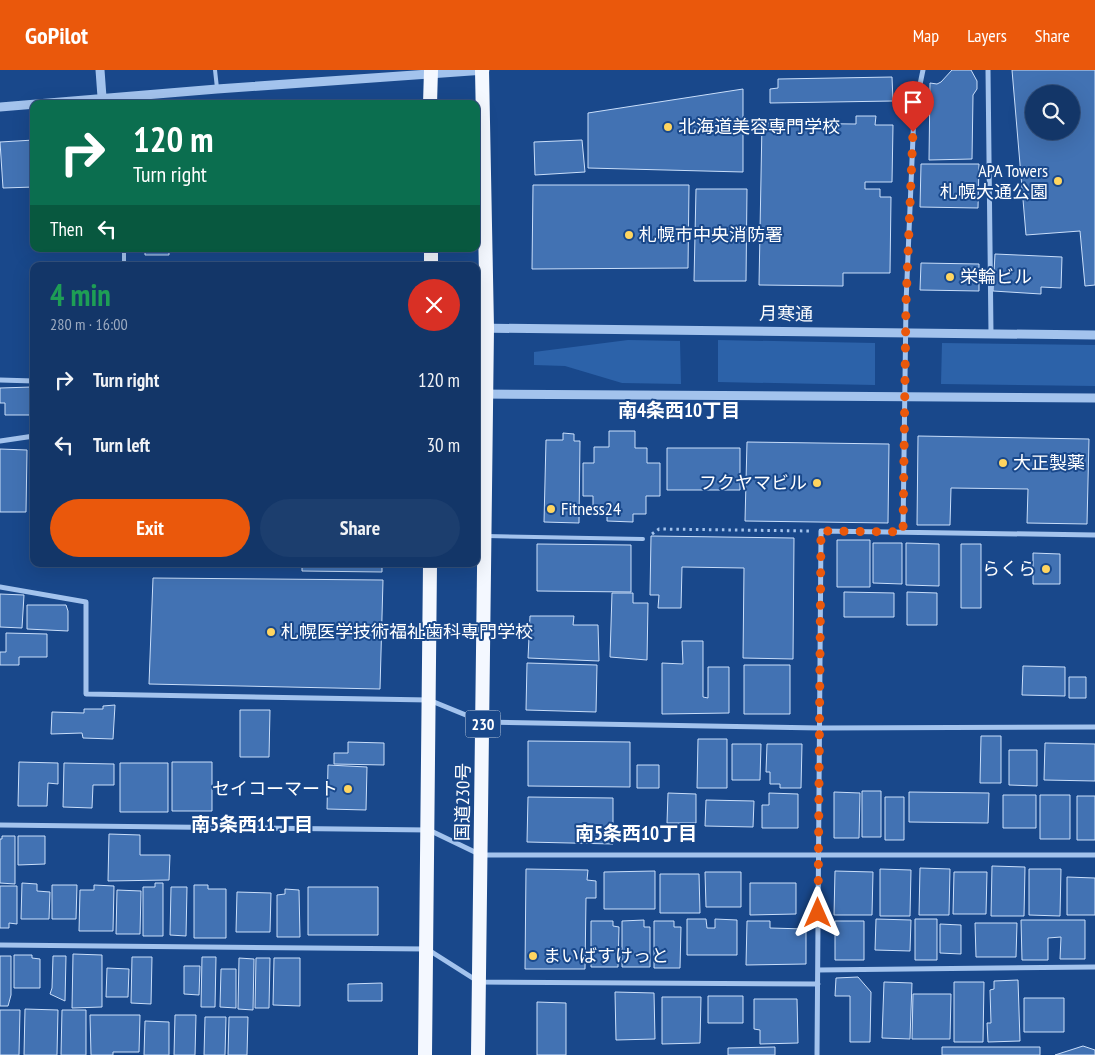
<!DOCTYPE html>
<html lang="en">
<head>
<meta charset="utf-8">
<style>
  :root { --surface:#133668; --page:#1c3e6e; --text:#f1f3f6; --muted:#9dabc0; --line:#32507c; --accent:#ea580c }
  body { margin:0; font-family:"PT Sans Narrow","Noto Sans JP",sans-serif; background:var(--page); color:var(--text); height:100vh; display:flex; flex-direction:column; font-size:19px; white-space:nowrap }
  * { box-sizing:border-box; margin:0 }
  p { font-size:16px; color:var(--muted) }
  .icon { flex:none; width:28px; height:28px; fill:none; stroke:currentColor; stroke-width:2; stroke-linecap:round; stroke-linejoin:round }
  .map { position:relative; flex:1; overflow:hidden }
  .sheet { position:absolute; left:30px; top:192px; width:450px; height:305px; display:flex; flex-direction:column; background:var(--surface); border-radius:10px; box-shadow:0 5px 20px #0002,0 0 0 1px var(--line) }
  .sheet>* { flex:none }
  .guide { position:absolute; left:30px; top:30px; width:450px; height:152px; border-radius:10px; box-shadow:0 5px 20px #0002,0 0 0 1px var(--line); background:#0b6e4f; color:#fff; overflow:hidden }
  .buttons { position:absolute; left:1025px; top:15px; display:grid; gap:10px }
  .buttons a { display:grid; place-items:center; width:55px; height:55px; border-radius:50%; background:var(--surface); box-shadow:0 5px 20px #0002,0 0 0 1px var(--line); font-size:25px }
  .pin { position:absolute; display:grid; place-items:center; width:42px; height:42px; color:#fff; margin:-51px -21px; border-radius:50% 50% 50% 0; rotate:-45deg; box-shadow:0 0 5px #0007 }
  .pin .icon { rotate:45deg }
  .me { position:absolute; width:55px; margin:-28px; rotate:0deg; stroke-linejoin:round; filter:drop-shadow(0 0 4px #0008) }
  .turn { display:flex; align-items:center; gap:18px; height:105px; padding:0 20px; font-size:22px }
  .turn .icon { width:65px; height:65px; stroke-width:2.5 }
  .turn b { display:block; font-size:35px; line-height:42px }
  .then { display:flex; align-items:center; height:48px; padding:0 20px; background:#0003; gap:10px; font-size:19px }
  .round { display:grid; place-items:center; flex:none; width:52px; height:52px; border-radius:26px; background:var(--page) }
  .headline { display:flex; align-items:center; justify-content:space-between; height:85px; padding:0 20px }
  h1 { font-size:30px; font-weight:600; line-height:38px; color:#1e9e55 }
  .action { display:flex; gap:10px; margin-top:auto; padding:10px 20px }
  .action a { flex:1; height:58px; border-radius:30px; background:var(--accent); color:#fff; font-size:20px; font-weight:600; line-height:58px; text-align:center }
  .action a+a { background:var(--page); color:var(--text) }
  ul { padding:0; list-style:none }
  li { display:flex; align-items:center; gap:15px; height:65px; padding:0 20px }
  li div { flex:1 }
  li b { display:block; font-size:19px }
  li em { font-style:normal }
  header { display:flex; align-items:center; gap:30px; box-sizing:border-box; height:70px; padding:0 25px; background:var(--accent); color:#fff }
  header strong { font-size:24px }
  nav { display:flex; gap:28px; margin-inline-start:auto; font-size:18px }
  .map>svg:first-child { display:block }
</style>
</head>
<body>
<header>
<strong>GoPilot</strong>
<nav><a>Map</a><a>Layers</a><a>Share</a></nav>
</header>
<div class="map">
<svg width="1095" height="985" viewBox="0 0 1095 985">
  <rect width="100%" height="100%" fill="#19488b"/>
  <!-- green -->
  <path fill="#2c62a9" d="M628 270 680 271 681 314 622 313 565 296 534 295V282Z
    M718 270 875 273V315L718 312Z
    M942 273 1095 275V316L941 314Z"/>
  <!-- building -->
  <path fill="#4272b3" stroke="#c9defa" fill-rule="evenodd" d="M952 0H971L977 11V19L973 25 972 89 929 90 930 13 937 14 941 12Z
    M1012 0H1095V215L1085 216 1080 161 1026 165ZM1034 24H1071V61H1034Z
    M892 7 893 31 770 33V19L778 18V9Z
    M743 19V102L588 98V43Z
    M856 46H876L875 55H893L892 112H865V119H880V127H891L890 203H843V216L759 215 762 53 856 54Z
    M34 70V117L3 118 0 72Z
    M582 70 585 102 535 105 534 72Z
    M921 94H979L978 138 920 137Z
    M533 115H689L688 198 532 199Z
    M696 119H747L746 211H694Z
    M145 179H169V185H145Z
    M194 179H366V182L194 180Z
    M995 184 1062 187 1061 218 1041 217V224L993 221Z
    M921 193 979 194V221L920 220Z
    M278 195H377V196H278Z
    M32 317V345H5V333H0V318Z
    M609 361H635V378H647V393H660V426H646V444H633V452L607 451V444H593V426H583V393H594V377H609Z
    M563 363 574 364V371H580L579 453 544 452 546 370H563Z
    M918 366 1089 369 1087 454 1027 453 1028 419 951 418 950 455H917Z
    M747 372 889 374 888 453 745 451Z
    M667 378H740V420H667Z
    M0 379 27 380 26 442H0Z
    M651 466 794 468 793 589 743 588 744 498 682 497 681 538H658L659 525H650Z
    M837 470H870V517H837Z
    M873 473H902V514L873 513Z
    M906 473 939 474V516L906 515Z
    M537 474 631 475V522L537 521Z
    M961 474H981V538H961Z
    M1033 483 1060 484V514H1033Z
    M302 494H382V502L302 501Z
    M153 508 383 510 380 619 149 614Z
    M844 522 894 523V547H844Z
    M907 522 937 523V555H907Z
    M612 523H633V533H648L647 590 610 587Z
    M0 524 24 525 22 558 0 557Z
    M27 535H66L68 541V561L27 559Z
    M530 546H574L573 555H598L599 591 528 588Z
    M6 563 47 564V587H19V595H0V582H6Z
    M682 571H703V627L708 628V597H729V643L662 644V593L683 594Z
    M527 593 597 595 596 642 526 640Z
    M744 595H790V644H744Z
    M1023 596 1065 597V626L1022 625Z
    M1069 607H1086V628H1069Z
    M115 635 113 669 83 668 82 663 51 664 52 642 84 643V639H103V636Z
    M240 640H270L269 687H240Z
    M981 666H1001V713H980Z
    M698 669H727V718H697Z
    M528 671 630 672V717L528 716Z
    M348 672 384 673V695L334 694V683H348Z
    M1045 673 1095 674V711L1044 710Z
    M732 674H761L760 710H732Z
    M767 674H802L801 718H780V714H770V702H766Z
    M1009 680H1037V716L1009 715Z
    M19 692 58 693V714L48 713 47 736H18Z
    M172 692H212V741H172Z
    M64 693 114 694V715H93L92 738 63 737Z
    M120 693H168V742H120Z
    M328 695 367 697 366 740 327 739Z
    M637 695H659V718H637Z
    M862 721H881V767H862Z
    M834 722 860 723 859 768H834Z
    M909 722 989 723 988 753 909 752Z
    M668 723 696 724V753H667Z
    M769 723 798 724V758H762V735H769Z
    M1003 725H1036V758H1003Z
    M1040 725H1070V769H1040Z
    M1077 726H1095V770H1077Z
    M528 727 613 728V774L527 772Z
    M885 727H904V770H885Z
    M706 730 754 731 753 757 705 756Z
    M109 764 140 765V785H170L169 810 108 811Z
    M2 766H15V814L0 813V769H2Z
    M18 766H45V794L18 795Z
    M992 796 1025 797 1024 846H991Z
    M920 798 950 799 949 845H919Z
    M526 799 588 800 587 810 596 811V828H586L585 899H525Z
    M880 799 911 800 910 846H880Z
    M1029 799H1061L1060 846 1029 845Z
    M655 801V839H604V802Z
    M835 801 873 802 872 845H834Z
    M705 802H741V837H706Z
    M954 802H987L986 844H953Z
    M660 804H699L700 843H660Z
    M1067 807 1095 808V845H1067Z
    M22 813 37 814V821L50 822 49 849H21Z
    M155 813H163V866H143V817H155Z
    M750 813H796V844L750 845Z
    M52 815H77L76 849H52Z
    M94 815 114 816 113 861H79L80 820H94Z
    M194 815H208V819H226V868H194Z
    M0 816H17V854L9 853V858H0Z
    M171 817H187L186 866 170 865Z
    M308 817H378V865H308Z
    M285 819 299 820 300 867H277V825L285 824Z
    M117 820 141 821 140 864H116Z
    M237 822 271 823 270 862H236Z
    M687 849H706L707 858H715V849L737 850V885H687Z
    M876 849 911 850 910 881 875 880Z
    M915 849H937V890H915Z
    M644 850V857H650V897H622V851Z
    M1021 850H1085V889H1060L1061 867 1048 868V890H1022Z
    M591 851H613V856L619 857 618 897H591Z
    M654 851H674V857H681L680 898H654Z
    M747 851H770V858L806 859V894L746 895Z
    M835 851H864V890H835Z
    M975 853H1017L1016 887H976Z
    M940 854 961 855V884L940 883Z
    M73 884 102 885V937L72 938Z
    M14 885H32V888L40 889V918H14Z
    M0 886H11V925L8 936H0Z
    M53 886H66L65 931 50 924 52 918Z
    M132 887H152L151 934 131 933Z
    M202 887H216L215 937H201Z
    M239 888 254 889 253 940 238 939Z
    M256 888H270L269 938H255Z
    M274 888H300V936L273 935Z
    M184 896H200L199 925 184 924Z
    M107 898 129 899 128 927H106Z
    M221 899H236V938L220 937Z
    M858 907 871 922 870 972H850V926H835L836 908Z
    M1018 910 1020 971 988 972 987 953H991L990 920 994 919V911Z
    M884 912 912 913 910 969 882 968Z
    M954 912H984L983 972H954Z
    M382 913V931H348V914Z
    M615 922 654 923 655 969 616 970Z
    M913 924H951L950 969H912Z
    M708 926H743V953H708Z
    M662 927H701L700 973 662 974Z
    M1024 928H1064V962H1024Z
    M754 929H797L798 973 760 974V960L754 959Z
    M537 932 566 933V985H537Z
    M25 939 58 940 57 985H24Z
    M0 940H20L19 985H0Z
    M62 940H86V985H61Z
    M90 945H140L139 982H113V985H91Z
    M175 945H196L195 985H174Z
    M205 947H226L225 985H204Z
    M229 947H248L247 985H228Z
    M145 951 169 952V985H144Z
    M1083 976 1095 980V985H1055Z
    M775 977V985H728V978Z
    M942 977H1040V985H942Z"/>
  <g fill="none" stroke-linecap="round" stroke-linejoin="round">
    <!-- path -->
    <path stroke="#a3c3ed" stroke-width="3" stroke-dasharray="2.5 4" stroke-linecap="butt" d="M652 464 659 459 810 461"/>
    <!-- service -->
    <path stroke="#a3c3ed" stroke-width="4" d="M215 0 217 18
      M124 179V196
      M486 466 643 469"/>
    <!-- minor -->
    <path stroke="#a3c3ed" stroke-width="5" d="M988 0 991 263
      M0 310 34 311
      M0 371 34 366
      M903 462 906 233 914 43 923 0
      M0 517 86 532V624L429 630 483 652 820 658 1095 657
      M0 755 429 760 481 785H1095
      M0 875 427 879 479 912 818 914
      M818 900 1095 897
      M817 985 821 461 1095 465"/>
    <!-- tertiary -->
    <path stroke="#a3c3ed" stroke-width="9" d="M100 0 102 27
      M0 37 217 19 485 0
      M476 258 1095 265
      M476 324 1095 328"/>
    <!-- trunk -->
    <path stroke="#f4f8ff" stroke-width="14" d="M430 34 431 0
      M431 179V196
      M425 985 430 494
      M478 985 487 258 482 0"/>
  </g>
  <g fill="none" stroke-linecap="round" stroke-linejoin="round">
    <!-- route -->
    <path stroke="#ea580c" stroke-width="9" stroke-dasharray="0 16.2" d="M818 843 821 461 903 462 906 233 913 62"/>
  </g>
  <!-- markers -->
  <g fill="#ffd560" stroke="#19488b" stroke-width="2">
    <circle cx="668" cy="57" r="5"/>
    <circle cx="1058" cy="111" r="5"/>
    <circle cx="629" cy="165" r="5"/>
    <circle cx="950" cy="207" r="5"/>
    <circle cx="1003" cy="393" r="5"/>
    <circle cx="817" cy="413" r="5"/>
    <circle cx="551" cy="439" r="5"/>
    <circle cx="1046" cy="499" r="5"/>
    <circle cx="271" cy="562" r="5"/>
    <circle cx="348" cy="719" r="5"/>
    <circle cx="533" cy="886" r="5"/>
  </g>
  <g text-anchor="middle" stroke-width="4" stroke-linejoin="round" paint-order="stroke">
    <!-- shield labels -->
    <rect fill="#19488b" stroke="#bac8dc" stroke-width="1" x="465.5" y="640.5" width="35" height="27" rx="4"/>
    <g font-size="16" font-weight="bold" fill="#fff">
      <text x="483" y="660">230</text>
    </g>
    <!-- poi labels -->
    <g font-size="18" fill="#fff" stroke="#19488b" text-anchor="start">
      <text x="678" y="63">北海道美容専門学校</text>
      <text x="1048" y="107" text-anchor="end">APA Towers<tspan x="1048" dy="21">札幌大通公園</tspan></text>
      <text x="639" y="171">札幌市中央消防署</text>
      <text x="960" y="213">栄輪ビル</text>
      <text x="1013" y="399">大正製薬</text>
      <text x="807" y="419" text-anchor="end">フクヤマビル</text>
      <text x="561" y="445">Fitness24</text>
      <text x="1036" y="505" text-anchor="end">らくら</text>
      <text x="281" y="568">札幌医学技術福祉歯科専門学校</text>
      <text x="338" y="725" text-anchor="end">セイコーマート</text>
      <text x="543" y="892">まいばすけっと</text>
    </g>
    <!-- street labels -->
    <g font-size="18" fill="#fff" stroke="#19488b">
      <text transform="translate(786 244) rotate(1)" y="6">月寒通</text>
      <text transform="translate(463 732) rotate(-89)" y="6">国道230号</text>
    </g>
    <!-- neighbourhood labels -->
    <g font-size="19" font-weight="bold" fill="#fff" stroke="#19488b">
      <text x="679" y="347">南4条西10丁目</text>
      <text x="252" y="761">南5条西11丁目</text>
      <text x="636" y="770">南5条西10丁目</text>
    </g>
  </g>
</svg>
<div class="buttons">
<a><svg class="icon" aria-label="search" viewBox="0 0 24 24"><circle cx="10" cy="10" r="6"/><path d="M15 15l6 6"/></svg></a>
</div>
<div class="pin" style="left:913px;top:62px;background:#d93025"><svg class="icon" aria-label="arrive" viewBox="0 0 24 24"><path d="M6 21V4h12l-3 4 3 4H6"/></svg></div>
<svg class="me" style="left:818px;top:843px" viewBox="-20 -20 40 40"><path d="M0-17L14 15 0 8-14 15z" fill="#ea580c" stroke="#fff" stroke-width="4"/></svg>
<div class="guide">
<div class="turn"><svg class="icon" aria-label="right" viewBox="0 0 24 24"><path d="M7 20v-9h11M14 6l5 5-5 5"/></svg><div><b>120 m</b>Turn right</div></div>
<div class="then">Then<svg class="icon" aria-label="left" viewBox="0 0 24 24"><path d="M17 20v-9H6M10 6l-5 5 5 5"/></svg></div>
</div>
<section class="sheet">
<div class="headline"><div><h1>4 min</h1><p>280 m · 16:00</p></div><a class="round" style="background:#d93025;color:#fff"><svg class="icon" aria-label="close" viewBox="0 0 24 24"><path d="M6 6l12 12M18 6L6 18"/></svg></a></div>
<ul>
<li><svg class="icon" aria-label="right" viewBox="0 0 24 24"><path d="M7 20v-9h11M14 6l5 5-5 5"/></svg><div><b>Turn right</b></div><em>120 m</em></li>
<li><svg class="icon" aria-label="left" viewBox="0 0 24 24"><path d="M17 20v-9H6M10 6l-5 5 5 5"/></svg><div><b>Turn left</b></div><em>30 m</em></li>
</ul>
<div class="action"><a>Exit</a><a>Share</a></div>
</section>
</div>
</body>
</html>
